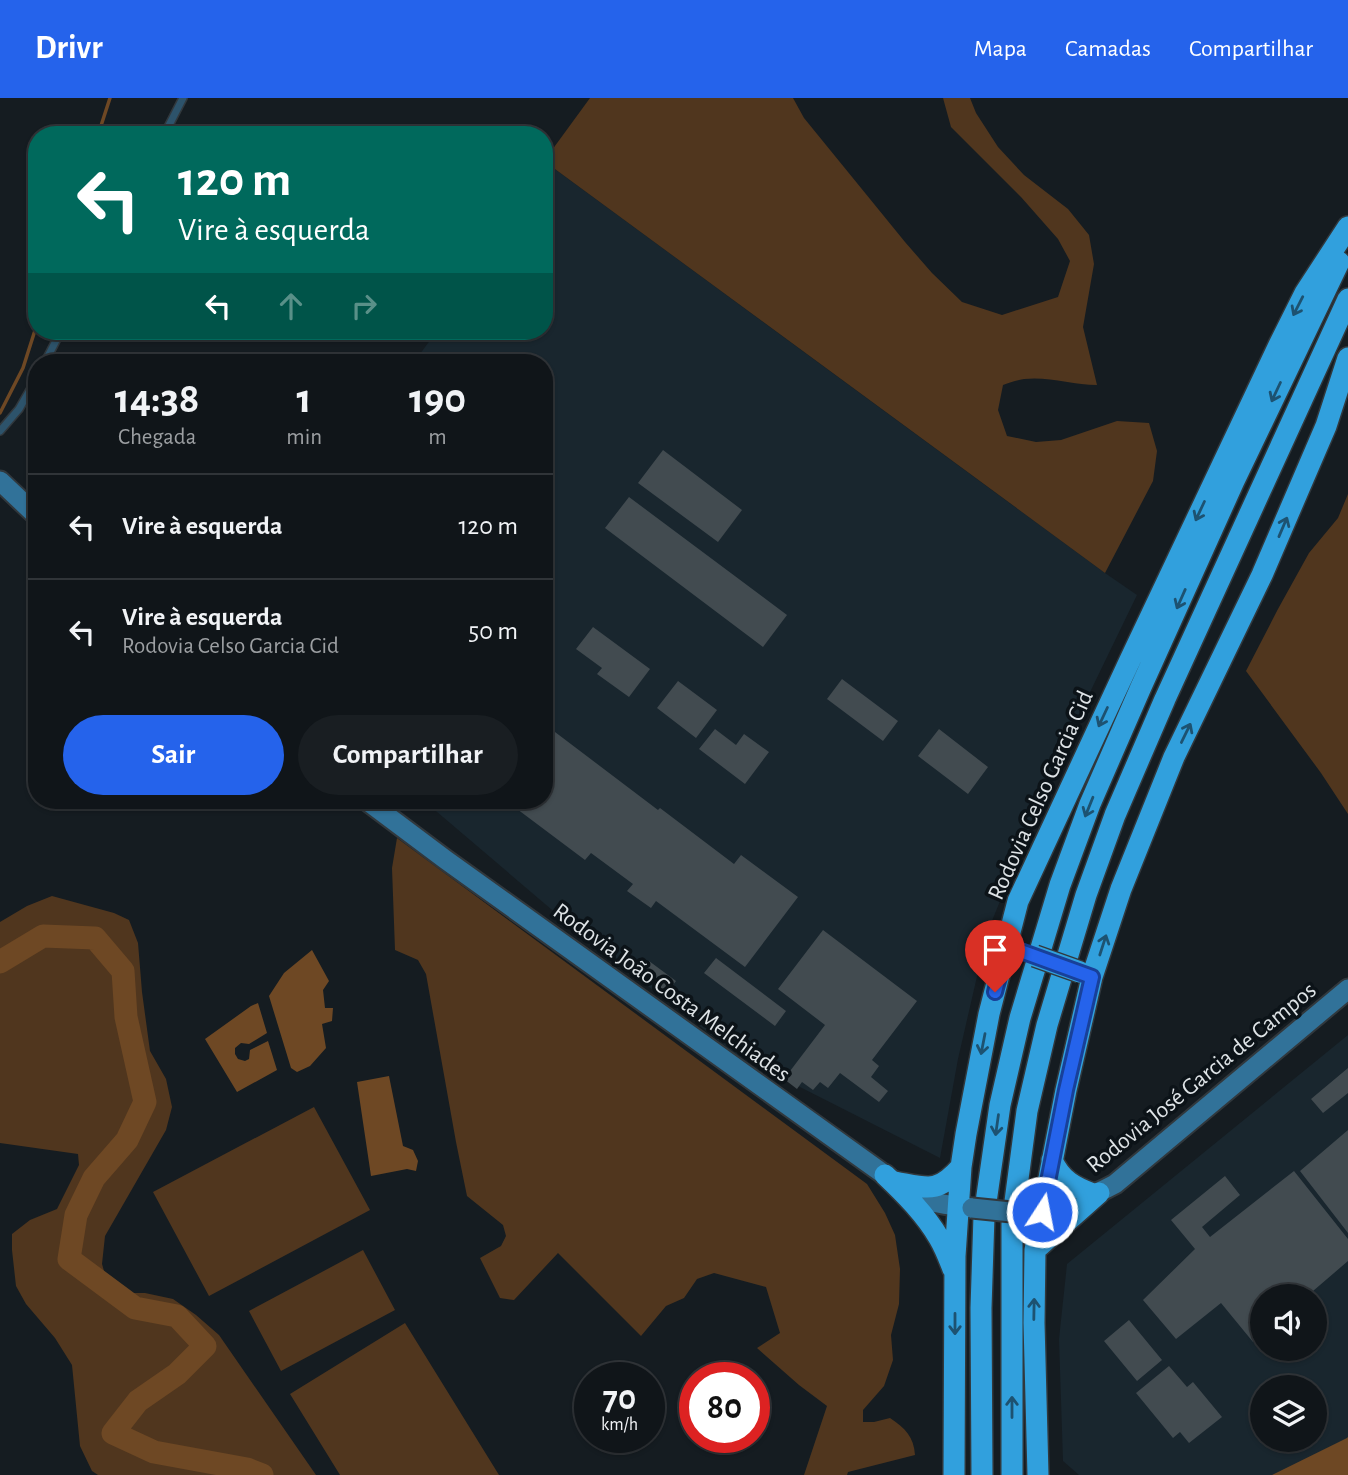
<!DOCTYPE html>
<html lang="pt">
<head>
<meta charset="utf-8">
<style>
  :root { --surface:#101519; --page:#191e22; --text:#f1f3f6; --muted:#9c9fa2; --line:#303438; --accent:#2563eb }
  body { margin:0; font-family:"Alegreya Sans",sans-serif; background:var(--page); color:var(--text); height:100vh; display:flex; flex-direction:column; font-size:26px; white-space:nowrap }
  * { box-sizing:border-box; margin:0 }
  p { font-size:23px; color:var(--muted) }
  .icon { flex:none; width:38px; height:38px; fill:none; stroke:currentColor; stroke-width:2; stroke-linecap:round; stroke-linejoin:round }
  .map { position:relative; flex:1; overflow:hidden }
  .side { position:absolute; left:28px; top:256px; width:525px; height:455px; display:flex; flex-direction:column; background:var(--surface); border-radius:28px; box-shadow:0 2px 5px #0004,0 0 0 2px var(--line) }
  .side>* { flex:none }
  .guide { position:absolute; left:28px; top:28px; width:525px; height:214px; border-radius:28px; box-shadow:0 2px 5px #0004,0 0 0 2px var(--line); background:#00695c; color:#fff; overflow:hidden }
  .fabs { position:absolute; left:1250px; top:1186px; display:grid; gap:14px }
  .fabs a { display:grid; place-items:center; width:77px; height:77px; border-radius:50%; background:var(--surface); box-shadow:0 2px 5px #0004,0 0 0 2px var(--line); font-size:35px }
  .speed { position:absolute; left:574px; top:1264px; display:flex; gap:14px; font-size:35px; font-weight:700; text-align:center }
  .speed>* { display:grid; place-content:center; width:91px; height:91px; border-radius:50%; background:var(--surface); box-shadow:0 2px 5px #0004,0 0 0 2px var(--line); line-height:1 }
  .speed small { font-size:18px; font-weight:400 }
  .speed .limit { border:10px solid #d22; background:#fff; color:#111 }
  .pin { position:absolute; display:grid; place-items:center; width:60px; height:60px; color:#fff; margin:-72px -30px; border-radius:50% 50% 50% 0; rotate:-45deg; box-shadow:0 0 7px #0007 }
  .pin .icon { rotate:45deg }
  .me { position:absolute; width:77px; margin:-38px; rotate:11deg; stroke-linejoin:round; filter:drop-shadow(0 0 5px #0008) }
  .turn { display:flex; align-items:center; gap:24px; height:147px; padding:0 35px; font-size:32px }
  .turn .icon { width:91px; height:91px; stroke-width:2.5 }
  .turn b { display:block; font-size:49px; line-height:60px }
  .lanes { display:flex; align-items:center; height:66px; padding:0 35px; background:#0003; justify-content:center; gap:35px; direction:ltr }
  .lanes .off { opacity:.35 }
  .eta { display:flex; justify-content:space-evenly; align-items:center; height:119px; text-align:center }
  .eta b { font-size:42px; font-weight:600; line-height:49px }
  .button { display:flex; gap:14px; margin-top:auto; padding:14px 35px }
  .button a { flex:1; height:80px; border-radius:42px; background:var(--accent); color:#fff; font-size:28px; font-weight:600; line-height:80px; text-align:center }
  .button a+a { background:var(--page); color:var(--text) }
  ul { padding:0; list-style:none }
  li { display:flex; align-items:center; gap:21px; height:105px; padding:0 35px; border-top:2px solid var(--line) }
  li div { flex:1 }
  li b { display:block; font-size:26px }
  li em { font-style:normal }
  header { display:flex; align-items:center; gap:42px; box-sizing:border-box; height:98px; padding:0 35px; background:var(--accent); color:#fff }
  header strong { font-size:33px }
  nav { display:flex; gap:38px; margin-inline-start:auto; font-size:24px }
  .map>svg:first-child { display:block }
</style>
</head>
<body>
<header>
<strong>Drivr</strong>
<nav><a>Mapa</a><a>Camadas</a><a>Compartilhar</a></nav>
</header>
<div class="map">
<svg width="1348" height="1377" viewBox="0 0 1348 1377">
  <rect width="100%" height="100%" fill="#151c21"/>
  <!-- built -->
  <path fill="#19262e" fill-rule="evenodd" d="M552 69 1105 475 1137 497 1062 652 987 835 958 961 940 1060 737 957 578 834 423 702H544V264H414L437 233H544V80Z
    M1348 937V1377H1079L1063 1363 1059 1241 1067 1166ZM1262 1199H1314V1251H1262ZM1262 1290H1314V1342H1262Z"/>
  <!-- green -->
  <path fill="#50361e" d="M590 0H793L804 20 905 144 932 175 962 204 1002 217 1058 199 1070 163 1058 141 1021 99 951 29 943 0H970L976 15 998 49 1024 77 1068 111 1089 137 1094 166 1083 229 1097 287C1073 287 1048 278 1024 281 1017 282 1009 285 1003 287L998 312 1007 338 1036 344 1061 342 1117 323 1149 325 1157 353 1153 383 1105 475 544 63Z
    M1348 396V716L1321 675 1246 573 1278 511 1309 455 1338 420Z
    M397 740 867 1086 885 1115 895 1137 900 1171 899 1206 891 1237 893 1262 884 1288 863 1312V1324H874L890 1320C905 1330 914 1339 915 1357L848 1374 847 1377H804L827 1308 799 1287 757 1250 780 1235 766 1189 714 1175 697 1181 684 1200 666 1208 641 1238 558 1155 514 1202 500 1200 480 1160 501 1148 506 1138 503 1127 467 1098 456 1044 426 876 418 862 395 852 392 770Z
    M52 798 114 815 129 822 138 845 142 894 150 953 166 981 172 1009 166 1032 105 1138 102 1166 106 1180 114 1190 127 1195H145L173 1201 196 1217 219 1237 316 1377H98L92 1373 80 1348 72 1267 55 1240 26 1206 16 1188 12 1152V1136L30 1122 57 1111 79 1067 78 1056 0 1045V824L27 808Z
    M314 1009 370 1112 209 1198 153 1094Z
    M363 1152 395 1212 281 1273 249 1213Z
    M405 1225 499 1377H340L290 1296Z"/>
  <!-- water -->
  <path fill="#6e4824" d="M312 852 329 883 323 892 325 910H333L332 923 322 926 326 950 310 968 297 974 291 970 269 898 284 875Z
    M258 905 267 935 249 946 241 945 235 950V956L238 961 245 963 249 961 250 952 268 943 277 972 237 994 205 941 251 908Z
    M389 978 403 1048 413 1052 418 1063 416 1073 407 1071 371 1078 357 984Z
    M1348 1339V1377H1272L1347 1340Z"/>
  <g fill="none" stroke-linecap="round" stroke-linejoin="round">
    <!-- stream -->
    <path stroke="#6e4824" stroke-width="3.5" d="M98 37 110 0
      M0 315 23 270 37 226"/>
    <!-- river -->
    <path stroke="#6e4824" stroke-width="23" d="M0 864 43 838 95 840 123 873 126 919 145 1004 127 1042 94 1080 76 1117 69 1161 135 1210 177 1218 205 1248 177 1276 138 1303 113 1335 154 1354 247 1371 262 1377"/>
  </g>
  <!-- building -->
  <path fill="#424b50" d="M663 352 742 412 718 444 638 385Z
    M629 399 787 517 763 549 605 430Z
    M593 529 650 571 629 599 597 576 602 570 576 551Z
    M842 581 898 623 883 643 827 601Z
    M678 583 717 612 696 640 657 610Z
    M715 631 736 647 744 636 769 654 745 686 699 651Z
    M939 631 988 669 968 696 918 658Z
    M544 632 552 638 555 634 658 712 660 710 734 766 741 757 798 799 745 869 656 803 651 810 627 793 633 786 591 755 585 762 505 702H544Z
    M823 832 917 903 872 962 879 968 871 979 888 993 879 1004 840 975 828 990 820 984 813 992 802 984 797 991 784 981 825 927 778 891Z
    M716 860 786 913 775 928 704 875Z
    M649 863 676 883 667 895 640 875Z
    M1348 970V995L1323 1015 1311 1001Z
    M1348 1032V1135L1300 1073Z
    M1294 1073 1348 1141V1163L1306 1199H1262V1236L1253 1244 1221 1205 1176 1241 1143 1202 1195 1151 1171 1122 1225 1078 1240 1097 1202 1129 1210 1139Z
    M1129 1222 1162 1262 1137 1283 1104 1243Z
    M1169 1268 1187 1289 1193 1284 1222 1319 1189 1345 1180 1334 1173 1340 1136 1295Z"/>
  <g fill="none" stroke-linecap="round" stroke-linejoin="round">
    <defs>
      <path id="lane" d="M164 37 183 0
        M45 264 61 233
        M0 333 19 311 37 280"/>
      <path id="secondary" d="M0 383 37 418
        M366 702 446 762 910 1095C928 1106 952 1107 972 1110
        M1031 1116C1057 1112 1093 1098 1115 1086L1348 891"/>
      <path id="highway" d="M1052 1062C1061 1082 1074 1089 1093 1096
        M885 1077C905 1096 925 1116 939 1140 945 1150 949 1161 953 1171
        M895 1084C928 1090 937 1096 961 1069
        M1035 1152 1099 1095
        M954 1377 955 1158 961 1069 966 1036 989 916 1018 803 1130 562 1279 247 1305 195 1348 129
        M982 1377 981 1210 984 1118 1000 1007 1020 920 1060 787 1090 706 1141 589 1234 383 1339 164
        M1012 1377V1126L1027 1013 1047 927 1086 797 1115 717 1165 601 1348 201
        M1038 1377 1034 1225 1035 1152 1066 992 1092 879 1121 791 1174 659 1262 477 1326 328 1348 260"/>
    </defs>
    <!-- lane casing -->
    <use href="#lane" stroke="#31383d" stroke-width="10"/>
    <!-- secondary casing -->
    <use href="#secondary" stroke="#31383d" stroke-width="23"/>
    <!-- highway casing -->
    <use href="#highway" stroke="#31383d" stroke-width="24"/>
    <!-- lane -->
    <use href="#lane" stroke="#2d536b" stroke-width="7"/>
    <!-- secondary -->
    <use href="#secondary" stroke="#317299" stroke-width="19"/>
    <!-- highway -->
    <use href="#highway" stroke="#31a0dd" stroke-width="21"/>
    <defs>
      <path id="secondary-bridge" d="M972 1110 1031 1116"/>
      <path id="highway-bridge" d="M1035 858 1080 874"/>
    </defs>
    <!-- secondary-bridge casing -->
    <use href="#secondary-bridge" stroke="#31383d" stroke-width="23" stroke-linecap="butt"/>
    <!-- highway-bridge casing -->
    <use href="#highway-bridge" stroke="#31383d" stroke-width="24" stroke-linecap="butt"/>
    <!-- secondary-bridge -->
    <use href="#secondary-bridge" stroke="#317299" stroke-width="19"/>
    <!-- highway-bridge -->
    <use href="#highway-bridge" stroke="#31a0dd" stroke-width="21"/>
  </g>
  <!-- one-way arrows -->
  <defs><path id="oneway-shaft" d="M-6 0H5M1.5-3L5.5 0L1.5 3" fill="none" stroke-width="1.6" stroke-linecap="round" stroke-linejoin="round" transform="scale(1.75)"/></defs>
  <g stroke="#1d5271">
    <use href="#oneway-shaft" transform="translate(1298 208) rotate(117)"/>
    <use href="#oneway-shaft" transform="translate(1276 294) rotate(115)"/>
    <use href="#oneway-shaft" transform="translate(1200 413) rotate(115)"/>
    <use href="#oneway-shaft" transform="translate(1283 429) rotate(-67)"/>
    <use href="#oneway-shaft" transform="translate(1181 501) rotate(114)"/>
    <use href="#oneway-shaft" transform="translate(1103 619) rotate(115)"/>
    <use href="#oneway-shaft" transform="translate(1186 635) rotate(-64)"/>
    <use href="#oneway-shaft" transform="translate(1089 709) rotate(112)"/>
    <use href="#oneway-shaft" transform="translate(1103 847) rotate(-72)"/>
    <use href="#oneway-shaft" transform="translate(983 946) rotate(101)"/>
    <use href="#oneway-shaft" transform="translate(997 1027) rotate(98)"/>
    <use href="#oneway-shaft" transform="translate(1034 1211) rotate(-89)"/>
    <use href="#oneway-shaft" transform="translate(955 1226) rotate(90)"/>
    <use href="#oneway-shaft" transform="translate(1012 1309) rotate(-90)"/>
  </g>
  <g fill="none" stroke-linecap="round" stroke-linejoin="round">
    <defs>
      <path id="route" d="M995 894 1007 848 1092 879 1066 992 1042 1114"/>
    </defs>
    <!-- route casing -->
    <use href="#route" stroke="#184099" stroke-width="18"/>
    <!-- route -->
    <use href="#route" stroke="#2563eb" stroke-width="12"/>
  </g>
  <g text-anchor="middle" stroke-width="7" stroke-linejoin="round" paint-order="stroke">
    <!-- street labels -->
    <g font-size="24" fill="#dee3e6" stroke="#0c1318">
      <text transform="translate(1040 697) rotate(-66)" y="8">Rodovia Celso Garcia Cid</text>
      <text transform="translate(672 894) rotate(36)" y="8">Rodovia João Costa Melchiades</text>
      <text transform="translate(1201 979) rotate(-39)" y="8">Rodovia José Garcia de Campos</text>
    </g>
  </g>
</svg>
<div class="fabs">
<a><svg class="icon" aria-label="sound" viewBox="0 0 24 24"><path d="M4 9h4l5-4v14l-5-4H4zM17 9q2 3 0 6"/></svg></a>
<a><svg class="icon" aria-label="layers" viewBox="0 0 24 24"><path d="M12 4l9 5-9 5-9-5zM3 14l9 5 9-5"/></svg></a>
</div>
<div class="speed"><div>70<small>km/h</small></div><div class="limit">80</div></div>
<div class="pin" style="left:995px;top:894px;background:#d93025"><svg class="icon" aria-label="arrive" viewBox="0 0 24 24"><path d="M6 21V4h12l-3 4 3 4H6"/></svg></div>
<svg class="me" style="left:1042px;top:1114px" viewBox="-20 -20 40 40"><circle r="17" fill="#2563eb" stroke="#fff" stroke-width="3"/><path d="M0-11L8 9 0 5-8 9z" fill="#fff"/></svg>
<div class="guide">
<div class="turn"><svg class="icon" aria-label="left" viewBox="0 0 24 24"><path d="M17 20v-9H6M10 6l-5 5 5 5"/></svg><div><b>120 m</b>Vire à esquerda</div></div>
<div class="lanes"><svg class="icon" aria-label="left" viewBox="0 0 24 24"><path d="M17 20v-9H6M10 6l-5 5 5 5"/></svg><svg class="icon off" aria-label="ahead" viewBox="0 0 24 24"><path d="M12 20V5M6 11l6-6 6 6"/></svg><svg class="icon off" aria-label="right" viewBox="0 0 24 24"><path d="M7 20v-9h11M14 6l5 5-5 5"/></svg></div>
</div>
<section class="side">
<div class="eta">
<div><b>14:38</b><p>Chegada</p></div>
<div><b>1</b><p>min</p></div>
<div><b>190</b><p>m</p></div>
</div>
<ul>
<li><svg class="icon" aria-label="left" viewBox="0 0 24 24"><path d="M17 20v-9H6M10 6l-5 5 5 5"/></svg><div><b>Vire à esquerda</b></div><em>120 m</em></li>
<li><svg class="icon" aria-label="left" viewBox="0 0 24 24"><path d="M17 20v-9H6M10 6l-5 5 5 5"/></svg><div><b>Vire à esquerda</b><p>Rodovia Celso Garcia Cid</p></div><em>50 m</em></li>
</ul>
<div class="button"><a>Sair</a><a>Compartilhar</a></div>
</section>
</div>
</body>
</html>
